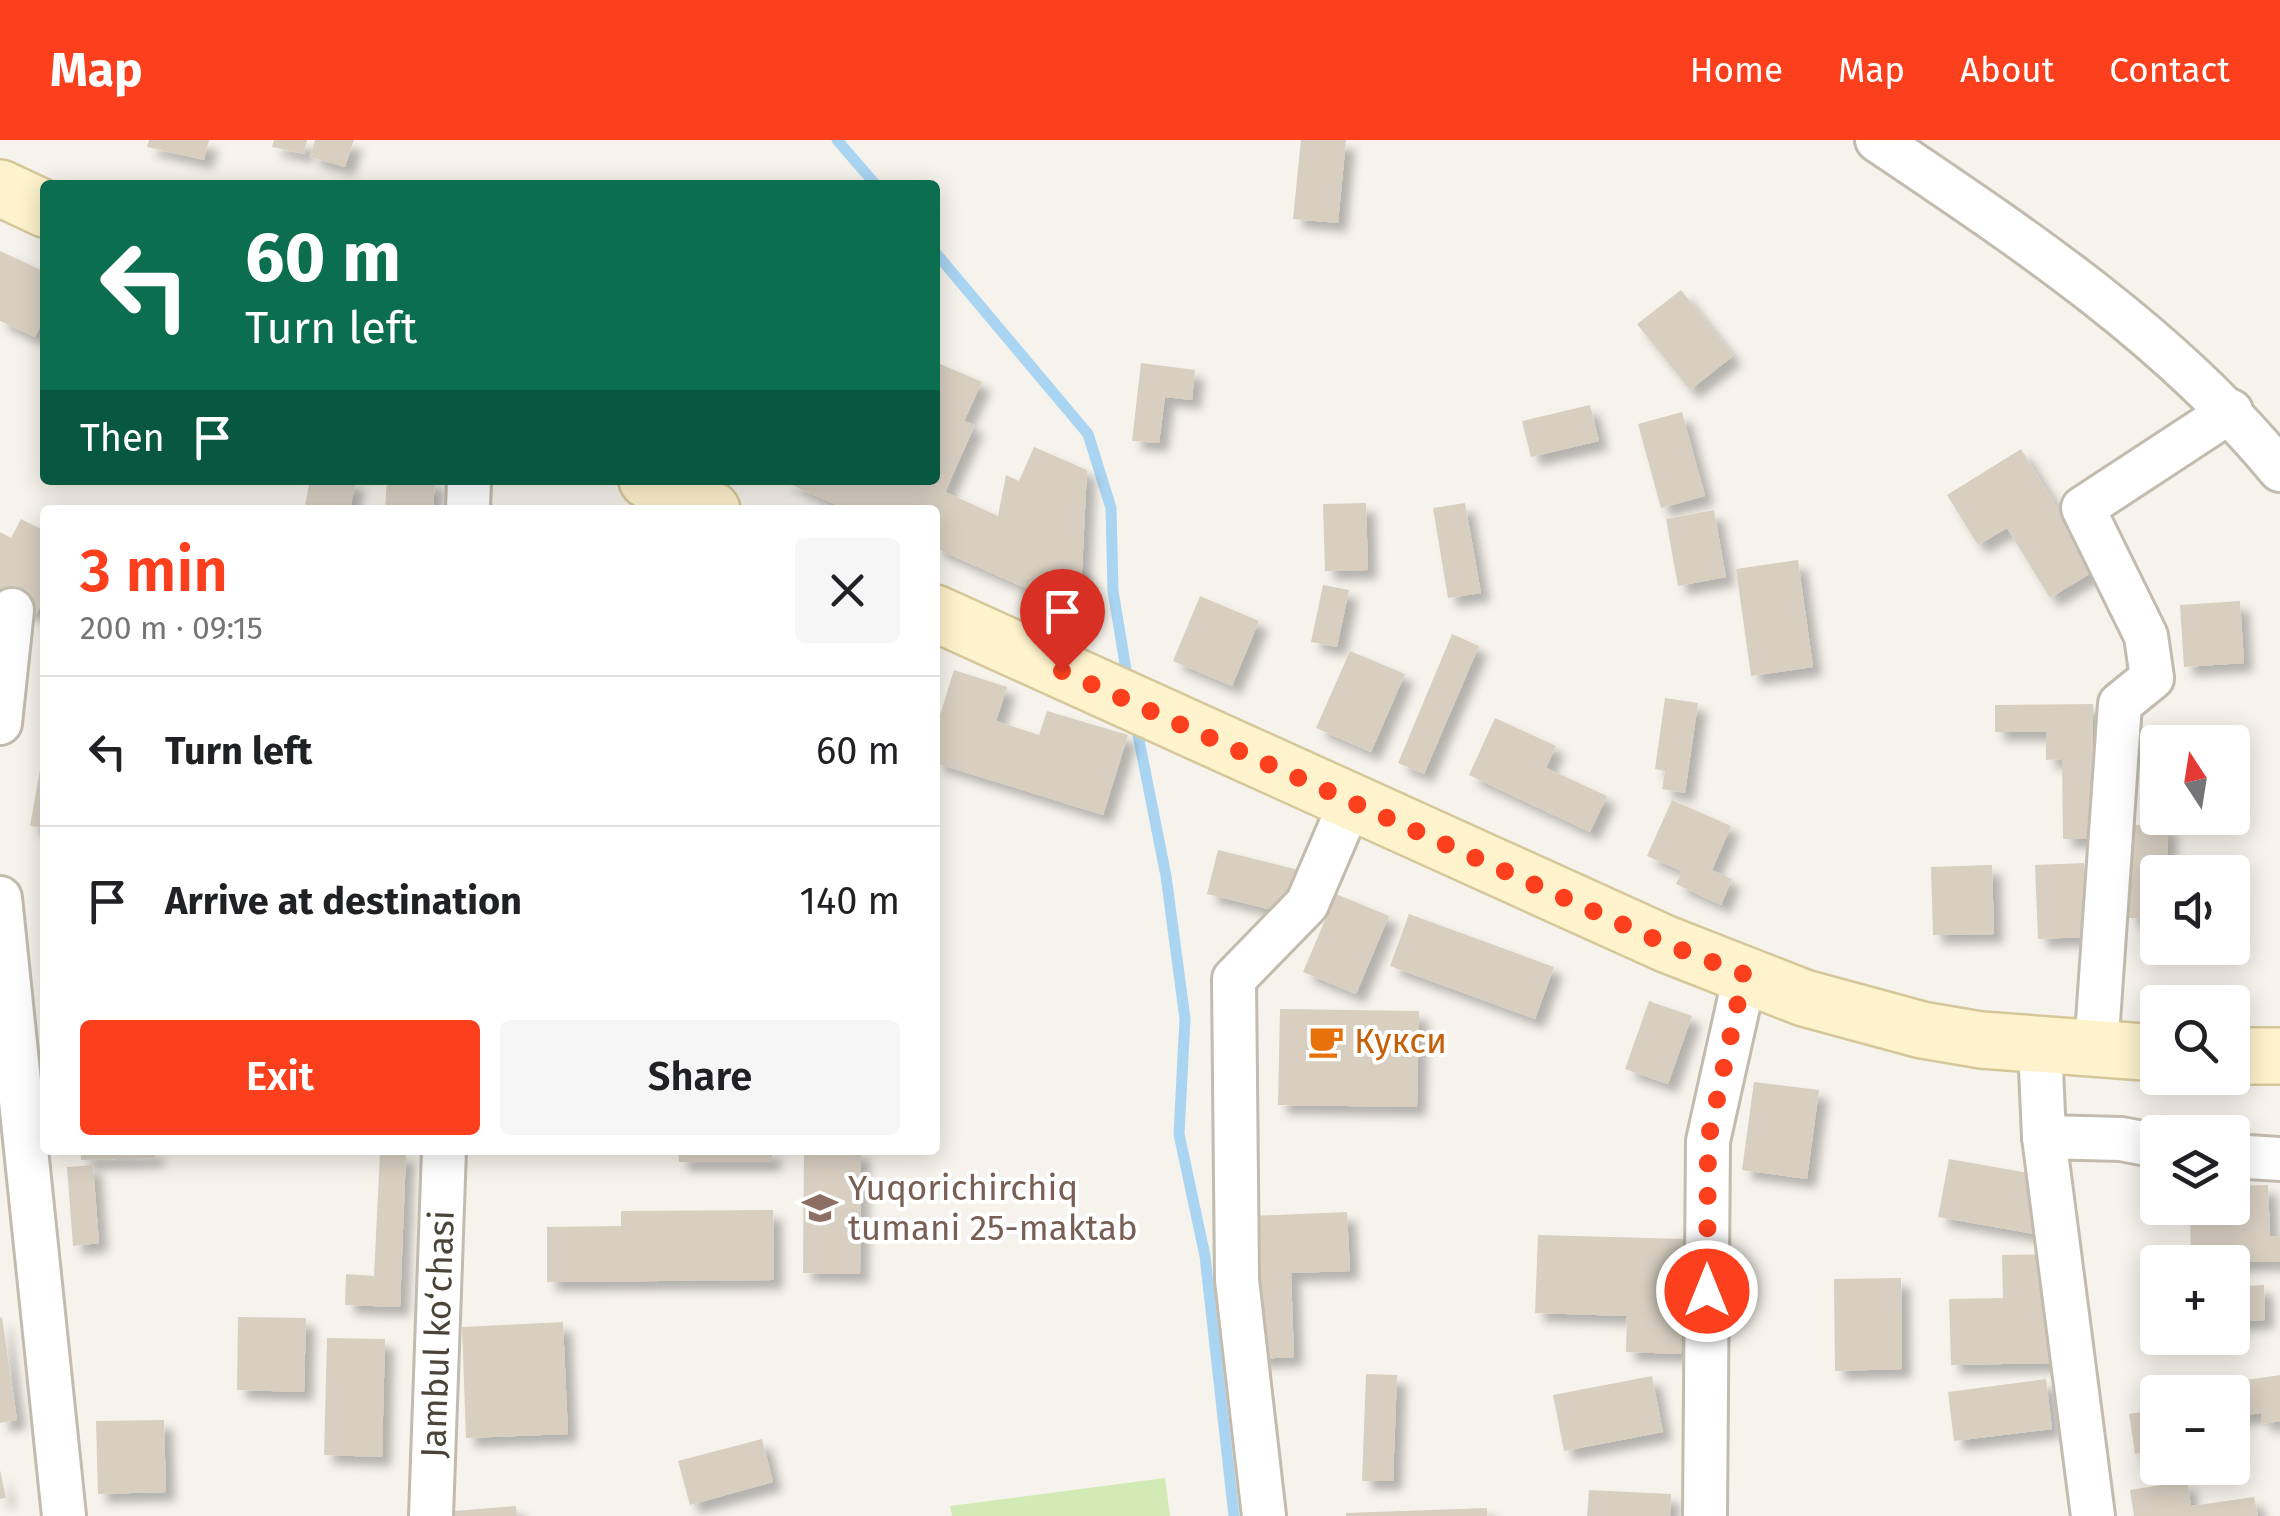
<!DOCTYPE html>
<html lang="en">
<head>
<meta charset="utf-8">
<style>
  :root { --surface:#fff; --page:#f6f6f6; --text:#202124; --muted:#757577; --line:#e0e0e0; --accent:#fc3f1d }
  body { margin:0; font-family:"Fira Sans",sans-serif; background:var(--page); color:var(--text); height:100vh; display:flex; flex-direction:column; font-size:38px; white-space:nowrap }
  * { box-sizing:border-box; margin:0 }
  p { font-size:32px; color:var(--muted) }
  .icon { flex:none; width:55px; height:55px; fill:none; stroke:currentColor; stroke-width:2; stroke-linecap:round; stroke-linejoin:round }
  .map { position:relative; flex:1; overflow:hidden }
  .details { position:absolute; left:40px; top:365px; width:900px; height:650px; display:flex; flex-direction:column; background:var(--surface); border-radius:10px; box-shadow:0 5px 25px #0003 }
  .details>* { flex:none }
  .top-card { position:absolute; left:40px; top:40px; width:900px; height:305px; border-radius:10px; box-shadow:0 5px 25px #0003; background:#0b6e4f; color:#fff; overflow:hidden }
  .needle { width:65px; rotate:348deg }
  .tools { position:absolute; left:2140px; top:585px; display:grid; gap:20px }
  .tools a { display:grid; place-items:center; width:110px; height:110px; border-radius:10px; background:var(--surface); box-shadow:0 5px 25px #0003; font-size:50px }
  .pin { position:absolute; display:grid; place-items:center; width:85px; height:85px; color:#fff; margin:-102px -42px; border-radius:50% 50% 50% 0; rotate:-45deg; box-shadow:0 0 10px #0007 }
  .pin .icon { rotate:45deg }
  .me { position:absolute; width:110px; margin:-55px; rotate:0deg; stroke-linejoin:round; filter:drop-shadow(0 0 8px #0008) }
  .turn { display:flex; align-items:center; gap:35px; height:210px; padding:0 40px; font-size:45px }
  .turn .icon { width:130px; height:130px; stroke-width:2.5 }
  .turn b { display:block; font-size:70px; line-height:85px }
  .then { display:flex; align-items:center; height:95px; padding:0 40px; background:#0003; gap:20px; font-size:38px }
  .round { display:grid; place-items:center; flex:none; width:105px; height:105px; border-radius:10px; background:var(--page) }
  .head { display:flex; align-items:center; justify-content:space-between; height:170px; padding:0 40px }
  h1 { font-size:60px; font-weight:600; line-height:75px; color:var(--accent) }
  .action { display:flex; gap:20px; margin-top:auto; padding:20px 40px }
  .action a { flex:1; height:115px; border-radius:10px; background:var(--accent); color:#fff; font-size:40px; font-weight:600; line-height:115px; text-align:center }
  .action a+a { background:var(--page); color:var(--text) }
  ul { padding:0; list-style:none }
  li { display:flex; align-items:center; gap:30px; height:150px; padding:0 40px; border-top:2px solid var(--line) }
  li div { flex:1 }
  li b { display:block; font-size:38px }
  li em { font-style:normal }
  header { display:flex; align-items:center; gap:60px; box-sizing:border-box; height:140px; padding:0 50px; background:var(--accent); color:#fff }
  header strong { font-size:48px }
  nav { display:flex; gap:55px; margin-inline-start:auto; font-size:35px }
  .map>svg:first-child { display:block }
</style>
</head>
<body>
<header>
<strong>Map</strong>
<nav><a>Home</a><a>Map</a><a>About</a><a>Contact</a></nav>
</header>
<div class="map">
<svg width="2280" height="1376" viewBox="0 0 2280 1376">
  <defs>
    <filter id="shadow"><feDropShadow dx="9" dy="9" stdDeviation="5" flood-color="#0004"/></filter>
  </defs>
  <rect width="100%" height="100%" fill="#f6f3ec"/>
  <!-- green -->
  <path fill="#d2eab5" d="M1165 1338 1170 1376H952L950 1366Z"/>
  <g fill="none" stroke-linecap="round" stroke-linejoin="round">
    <!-- stream -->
    <path stroke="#a9d4f2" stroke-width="11" d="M837 0 876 45
      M935 112 1088 294 1111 368 1113 451 1128 542
      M1135 580 1166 736 1185 879 1179 994 1205 1116 1234 1376"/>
  </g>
  <!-- building -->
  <path fill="#d8cfc1" filter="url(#shadow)" d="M149 0H209L204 20 147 7Z
    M274 0H307L304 14 272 7Z
    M315 0H354L345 27 310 17Z
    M1301 0H1346L1338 83 1293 79Z
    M0 111 45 132V177L35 197 0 181Z
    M1681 150 1733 216 1690 250 1637 184Z
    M938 223 982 242 964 281 975 285 945 352 998 376 1006 335 1019 341 1034 307 1087 330 1080 472 935 408V370H848L781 340H935Z
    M1141 223 1195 230 1192 260 1165 257 1159 303 1132 301Z
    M1590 265 1599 301 1531 317 1522 281Z
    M1682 272 1705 356 1661 368 1638 284Z
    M2021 309 2096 430 2050 458 2007 388 1978 405 1947 355Z
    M310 340H356L350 370H304Z
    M387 340H435L433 370H385Z
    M1366 363 1368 430 1325 431 1323 364Z
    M1465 363 1481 453 1448 458 1433 368Z
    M1714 370 1726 437 1678 446 1666 379Z
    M21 379 45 391V457L36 475 0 457V392L11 398Z
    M1798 420 1813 527 1751 536 1736 429Z
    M1323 445 1349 450 1337 507 1311 502Z
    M1200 456 1259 481 1232 546 1173 521Z
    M2240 461 2244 523 2184 527 2180 465Z
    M1452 494 1479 506 1424 634 1398 623Z
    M1350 511 1405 534 1371 612 1316 588Z
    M954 530 1007 547 996 581 1039 595 1047 571 1128 595 1103 675 935 623V591Z
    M1665 558 1698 563 1685 653 1662 649 1665 631 1655 629Z
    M2093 564V699H2063L2062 619 2046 620V592H1995V565Z
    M1495 578 1556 606 1546 628 1607 656 1590 692 1469 635Z
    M43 613H45V688L30 686Z
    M1672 660 1731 686 1712 730 1732 739 1721 765 1676 744 1682 731 1647 716Z
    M2130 685H2168V732H2158L2156 778H2129Z
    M1218 710 1299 730 1288 774 1207 754Z
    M2084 723 2087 797 2038 799 2035 725Z
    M1992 725 1994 794 1933 795 1931 727Z
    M1336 754 1389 776 1356 854 1303 832Z
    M1409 774 1554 827 1535 879 1390 826Z
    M1649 861 1692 876 1668 944 1625 929Z
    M1280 869 1419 871 1417 967 1278 965Z
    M1754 942 1819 950 1807 1039 1742 1030Z
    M81 1010H155V1018L81 1020Z
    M678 1010H772V1022H679Z
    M804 1010H861L860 1134 803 1133Z
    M380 1013 406 1014 400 1167 345 1165 346 1134 374 1136Z
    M1949 1019 2045 1036 2034 1094 1938 1077Z
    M93 1025 99 1103 73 1106 67 1027Z
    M2268 1045 2270 1096H2280V1122H2191L2190 1068H2232V1046Z
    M773 1070 774 1140 547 1142V1087L621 1086V1071Z
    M1347 1072 1350 1131 1291 1133 1294 1217 1256 1219 1251 1076Z
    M1538 1095 1685 1099 1681 1214 1626 1212 1627 1176 1535 1173Z
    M2049 1114 2052 1223 1951 1225 1949 1159 2003 1158 2002 1115Z
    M1901 1138 1902 1229 1835 1231 1834 1139Z
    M2264 1145 2265 1180 2232 1182V1147Z
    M2 1177 17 1280 0 1283V1178Z
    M238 1177 306 1178 304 1252 237 1250Z
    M563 1182 568 1294 466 1298 462 1187Z
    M327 1198 385 1199 382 1317 324 1315Z
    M1366 1234 1397 1235 1393 1341H1362Z
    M2280 1235V1281L2262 1284 2261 1273 2232 1277V1252H2206L2205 1246Z
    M1652 1236 1663 1292 1564 1311 1553 1255Z
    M2046 1239 2052 1289 1954 1301 1948 1252Z
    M2158 1269V1310L2135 1314 2129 1274Z
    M164 1280 166 1352 98 1354 96 1281Z
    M762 1299 773 1342 690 1365 678 1321Z
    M0 1330 6 1358 0 1359Z
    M2187 1341 2191 1366 2254 1357 2258 1376H2134L2130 1350Z
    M1589 1350 1671 1354 1670 1376H1587Z
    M516 1366 517 1376H455L454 1371Z
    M1487 1368V1376H1346V1373Z"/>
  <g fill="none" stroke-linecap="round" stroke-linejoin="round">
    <defs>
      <g id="street">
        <path d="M1877 0C2021 97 2169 195 2280 330"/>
        <path d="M468 370 469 340"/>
        <path d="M0 583 12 470"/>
        <path d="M0 758 64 1376"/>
        <path d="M2040 906 2044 997 2093 1376"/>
        <path d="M2096 910 2120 564 2152 538 2146 496 2083 368 2231 271"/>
        <path d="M2044 997 2121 999 2158 1006"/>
        <path d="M2232 1016 2280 1019"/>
        <path id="s1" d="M431 1376 444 1010"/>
        <path d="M1264 1376 1237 1140 1234 839 1307 764 1352 659"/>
        <path d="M1705 1376 1708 1001 1745 835"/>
      </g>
      <path id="secondary" d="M0 48 45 69
        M647 340 712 370
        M935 473 1666 804 1804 858 1922 890 1981 900 2158 913
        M2232 916H2280"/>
    </defs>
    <!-- street casing -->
    <use href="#street" stroke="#c2bbae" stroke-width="48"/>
    <!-- secondary casing -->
    <use href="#secondary" stroke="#d6c79b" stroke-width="60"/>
    <!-- street -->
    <use href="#street" stroke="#fff" stroke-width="42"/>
    <!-- secondary -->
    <use href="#secondary" stroke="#fff3cd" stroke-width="55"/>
  </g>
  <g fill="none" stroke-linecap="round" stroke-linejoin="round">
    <!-- route -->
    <path stroke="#fc3f1d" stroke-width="18" stroke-dasharray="0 32.4" d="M1062 531 1666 804 1744 834 1708 1001 1707 1151"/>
  </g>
  <!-- icons -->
  <defs>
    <symbol id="cafe-bare" viewBox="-9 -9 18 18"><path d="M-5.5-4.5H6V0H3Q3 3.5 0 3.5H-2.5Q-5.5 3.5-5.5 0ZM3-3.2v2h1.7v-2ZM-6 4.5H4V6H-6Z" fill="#e8710a" stroke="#fff" stroke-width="2.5" paint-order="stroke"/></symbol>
    <symbol id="school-bare" viewBox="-9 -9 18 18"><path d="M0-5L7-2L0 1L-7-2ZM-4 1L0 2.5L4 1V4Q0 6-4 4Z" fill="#8d6e63" stroke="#fff" stroke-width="2.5" paint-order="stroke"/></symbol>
  </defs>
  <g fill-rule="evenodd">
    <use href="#cafe-bare" x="1301" y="876" width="50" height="50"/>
    <use href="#school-bare" x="795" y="1043" width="50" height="50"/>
  </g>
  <g text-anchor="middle" stroke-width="8" stroke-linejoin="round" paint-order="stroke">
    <!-- food labels -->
    <g font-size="35" fill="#c56008" stroke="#fff" text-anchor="start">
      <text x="1354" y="913">Кукси</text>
    </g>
    <!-- education labels -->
    <g font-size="35" fill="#785e54" stroke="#fff" text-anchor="start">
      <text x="848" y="1060">Yuqorichirchiq<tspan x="848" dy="40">tumani 25-maktab</tspan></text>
    </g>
    <!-- street labels -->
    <g font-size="35" fill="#4b4439" stroke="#fff">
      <text dy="12" stroke="none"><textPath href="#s1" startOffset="182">Jambul ko‘chasi</textPath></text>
    </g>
  </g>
</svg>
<div class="tools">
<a><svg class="needle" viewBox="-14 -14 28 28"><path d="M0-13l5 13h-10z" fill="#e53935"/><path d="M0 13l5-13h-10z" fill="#757577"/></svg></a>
<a><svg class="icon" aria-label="sound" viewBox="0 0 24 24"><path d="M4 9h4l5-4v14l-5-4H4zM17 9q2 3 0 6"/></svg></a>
<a><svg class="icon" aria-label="search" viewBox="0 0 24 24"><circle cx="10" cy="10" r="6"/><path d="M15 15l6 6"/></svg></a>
<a><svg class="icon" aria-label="layers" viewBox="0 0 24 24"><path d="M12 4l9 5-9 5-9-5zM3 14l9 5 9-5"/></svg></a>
<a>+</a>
<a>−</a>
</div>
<div class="pin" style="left:1062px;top:531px;background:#d93025"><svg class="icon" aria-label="arrive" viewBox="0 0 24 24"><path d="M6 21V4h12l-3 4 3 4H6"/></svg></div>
<svg class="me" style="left:1707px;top:1151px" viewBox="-20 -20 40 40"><circle r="17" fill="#fc3f1d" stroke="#fff" stroke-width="3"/><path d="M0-11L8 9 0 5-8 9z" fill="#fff"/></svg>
<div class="top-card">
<div class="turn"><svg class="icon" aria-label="left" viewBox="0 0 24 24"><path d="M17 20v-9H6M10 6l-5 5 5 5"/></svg><div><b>60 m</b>Turn left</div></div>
<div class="then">Then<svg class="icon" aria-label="arrive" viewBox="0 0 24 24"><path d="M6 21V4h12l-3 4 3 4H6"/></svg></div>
</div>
<section class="details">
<div class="head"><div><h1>3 min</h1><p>200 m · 09:15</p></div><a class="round"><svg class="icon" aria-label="close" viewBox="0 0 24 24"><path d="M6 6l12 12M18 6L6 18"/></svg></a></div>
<ul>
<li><svg class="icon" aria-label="left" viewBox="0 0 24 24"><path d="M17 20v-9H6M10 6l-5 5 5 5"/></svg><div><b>Turn left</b></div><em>60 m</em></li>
<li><svg class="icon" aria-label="arrive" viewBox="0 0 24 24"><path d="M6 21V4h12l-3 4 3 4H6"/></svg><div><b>Arrive at destination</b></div><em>140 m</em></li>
</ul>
<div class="action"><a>Exit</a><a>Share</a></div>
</section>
</div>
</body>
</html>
